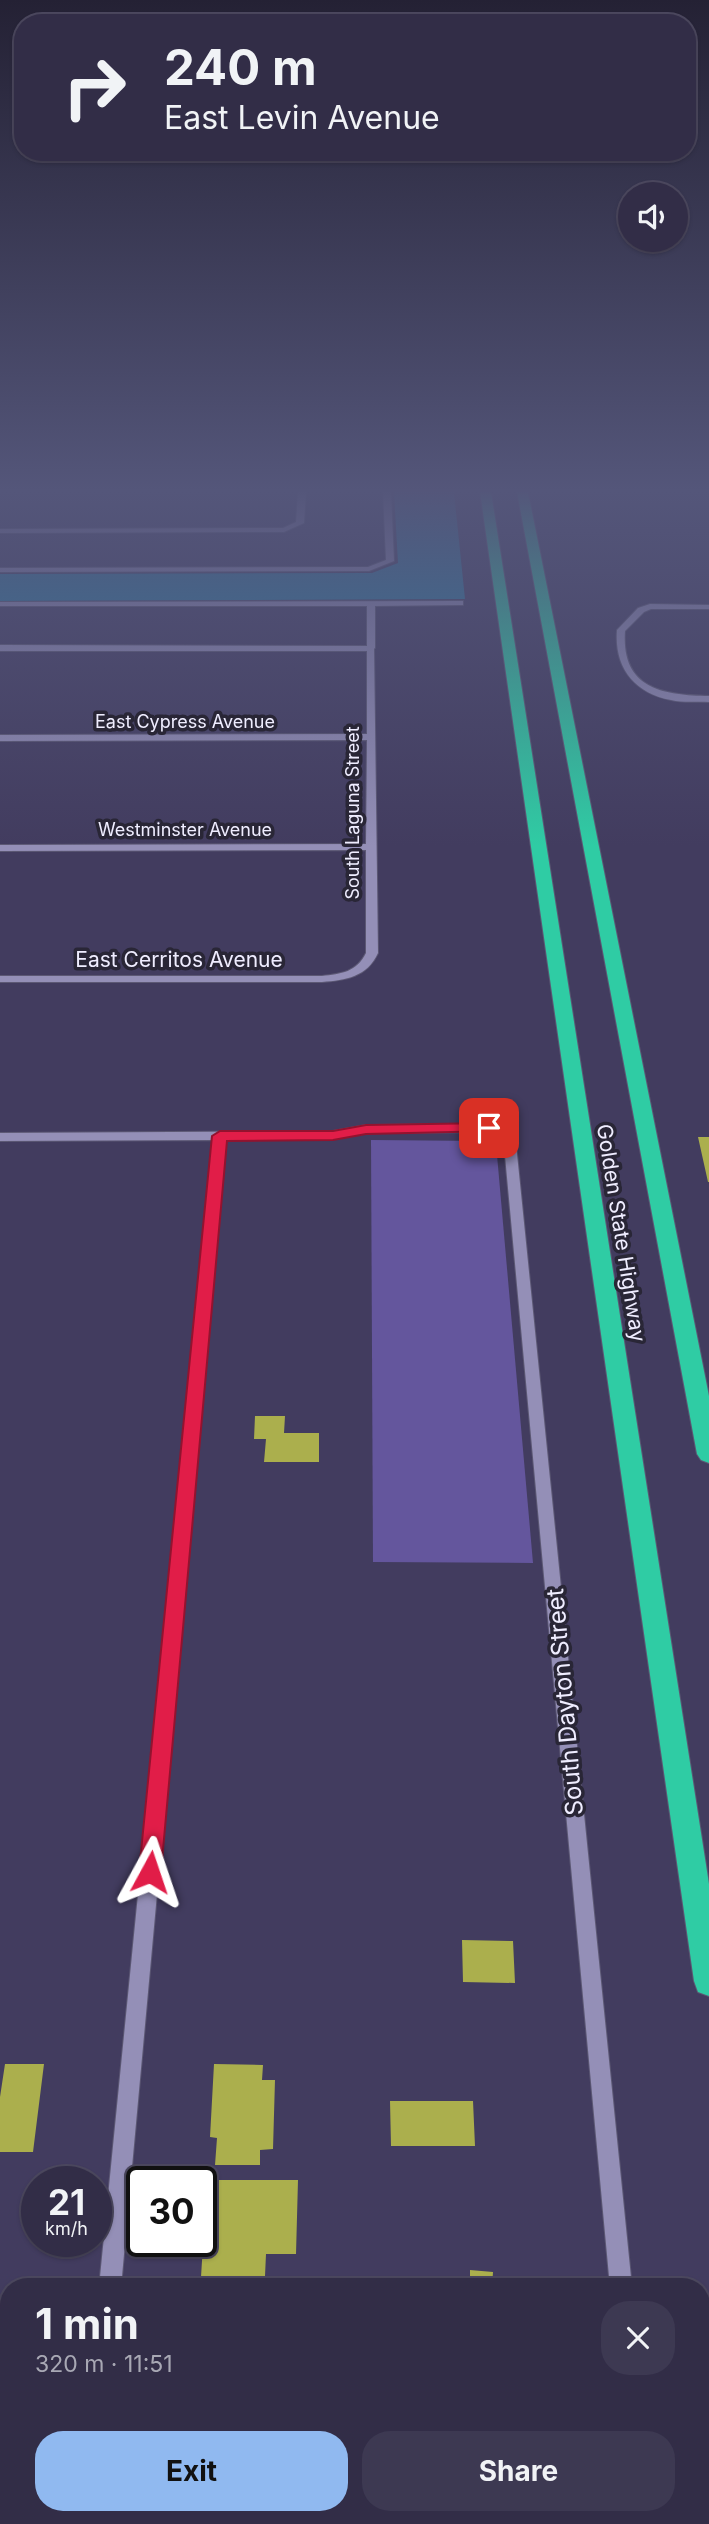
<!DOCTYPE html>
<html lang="en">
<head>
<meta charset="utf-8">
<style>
  :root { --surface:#322d47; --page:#3d3952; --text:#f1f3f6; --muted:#a8a8b4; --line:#4d4960; --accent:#90b9f0 }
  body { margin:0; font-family:Inter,sans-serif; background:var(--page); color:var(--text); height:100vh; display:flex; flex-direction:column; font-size:26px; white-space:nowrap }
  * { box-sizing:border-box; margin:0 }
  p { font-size:23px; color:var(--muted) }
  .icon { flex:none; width:38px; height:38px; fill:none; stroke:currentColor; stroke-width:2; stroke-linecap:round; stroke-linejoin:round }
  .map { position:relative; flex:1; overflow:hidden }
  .panel { position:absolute; left:0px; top:2278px; width:710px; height:247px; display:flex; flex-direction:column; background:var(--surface); border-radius:28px 28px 0 0; box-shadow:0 2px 5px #0004,0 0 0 2px var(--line) }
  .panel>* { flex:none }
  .banner { position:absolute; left:14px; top:14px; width:682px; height:147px; border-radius:28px; box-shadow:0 2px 5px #0004,0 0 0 2px var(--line); background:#322d47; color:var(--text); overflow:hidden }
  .fabs { position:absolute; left:618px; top:182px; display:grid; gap:14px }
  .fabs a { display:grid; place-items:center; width:70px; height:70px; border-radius:50%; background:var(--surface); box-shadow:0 2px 5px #0004,0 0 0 2px var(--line); font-size:35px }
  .speed { position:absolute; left:21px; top:2166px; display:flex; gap:14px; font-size:35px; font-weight:700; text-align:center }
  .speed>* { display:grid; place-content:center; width:91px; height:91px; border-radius:50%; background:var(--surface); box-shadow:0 2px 5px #0004,0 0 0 2px var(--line); line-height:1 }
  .speed small { font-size:18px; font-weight:400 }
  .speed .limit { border:4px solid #111; border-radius:10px; background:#fff; color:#111 }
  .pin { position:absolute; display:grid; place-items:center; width:60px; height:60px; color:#fff; margin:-30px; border-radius:14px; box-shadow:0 4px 10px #0006 }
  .me { position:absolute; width:77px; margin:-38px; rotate:5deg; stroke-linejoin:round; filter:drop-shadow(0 0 5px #0008) }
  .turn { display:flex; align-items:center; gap:24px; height:147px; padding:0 35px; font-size:32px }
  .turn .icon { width:91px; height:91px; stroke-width:2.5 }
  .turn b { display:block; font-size:49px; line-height:60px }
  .round { display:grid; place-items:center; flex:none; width:74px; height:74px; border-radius:28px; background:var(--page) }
  .headline { display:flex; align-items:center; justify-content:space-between; height:119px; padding:0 35px }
  h1 { font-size:42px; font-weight:700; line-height:52px }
  .button { display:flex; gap:14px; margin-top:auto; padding:14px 35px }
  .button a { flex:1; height:80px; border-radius:28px; background:var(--accent); color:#111; font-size:28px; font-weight:700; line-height:80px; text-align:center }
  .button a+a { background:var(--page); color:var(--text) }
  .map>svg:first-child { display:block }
</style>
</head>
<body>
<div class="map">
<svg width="709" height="2524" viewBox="0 0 709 2524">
  <rect width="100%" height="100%" fill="#423c5f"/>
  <!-- green -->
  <path fill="#64569d" d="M371 1140 480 1141 497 1155 533 1563 373 1562Z"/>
  <!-- water -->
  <path fill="#297fa3" d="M394 492H454L465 599 0 601V574L372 573 398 563Z"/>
  <!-- building -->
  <path fill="#abaf4d" d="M698 1137H709V1182H708Z
    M255 1416H285L284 1433H319V1462H264L266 1439H254Z
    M462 1940 513 1941 515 1983 463 1982Z
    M5 2064H44L33 2152H0V2097Z
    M214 2064 263 2065 262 2080H275L273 2149 260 2150V2165H215L217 2138 210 2137Z
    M390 2101H473L475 2146H391Z
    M207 2180H298L296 2254H266L265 2276H241V2287H206V2277H201Z
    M470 2270 493 2272 492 2287H470Z
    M445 2516H544V2524H445Z"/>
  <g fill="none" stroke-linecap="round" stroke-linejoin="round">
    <defs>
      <path id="service" d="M383 492H391L394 561 369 571 0 572V568L368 567 386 560Z
        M460 601H463V605L375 606V648L371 651 367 648V606H0V602Z
        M650 604 709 605V609H651L644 612 625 631C621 689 663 695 709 696V702C697 701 683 703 671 700 634 693 614 667 617 630L638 608Z"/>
      <path id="minor" d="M298 492H306L304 523 284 532 0 533V529L283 528 296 522Z
        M0 645 374 646 378 953C367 977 346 980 322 982H0V976H322C341 974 357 972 366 953V850L0 851V845L366 844 367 740 0 741V735L367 734V651H0Z
        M490 1124 504 1128 516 1144 632 2287H610L504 1145 494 1134 489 1132 366 1133 333 1139 226 1140 121 2287H99L213 1140 0 1141V1133L333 1131 366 1125Z
        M75 2516H100L99 2524H75Z
        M627 2516H651V2524H627Z"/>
      <path id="motorway" d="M480 492H491L709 1884V1996L698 1992 694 1981Z
        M517 492H528L709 1396V1463L701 1460 697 1454Z"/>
    </defs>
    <!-- service casing -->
    <use href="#service" stroke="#5c5874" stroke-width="2"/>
    <!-- minor casing -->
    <use href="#minor" stroke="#5c5874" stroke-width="2"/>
    <!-- motorway casing -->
    <use href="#motorway" stroke="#5c5874" stroke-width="2"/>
    <!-- service -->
    <use href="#service" fill="#948fb7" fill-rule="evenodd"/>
    <!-- minor -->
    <use href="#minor" fill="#948fb7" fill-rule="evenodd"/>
    <!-- motorway -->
    <use href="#motorway" fill="#2fcca4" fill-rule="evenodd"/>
  </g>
  <!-- sky -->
  <linearGradient id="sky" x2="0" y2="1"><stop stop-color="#242134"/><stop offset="0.58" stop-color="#54567a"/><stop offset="1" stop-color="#54567a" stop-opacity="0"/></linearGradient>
  <rect width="709" height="846" fill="url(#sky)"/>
  <!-- route -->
  <path fill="#e11d48" stroke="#92132f" stroke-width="2" d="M489 1123 495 1125 497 1128 495 1131 366 1134 333 1140 227 1141 161 1872 158 1880 150 1883 142 1880 139 1872 212 1136 220 1131H333L366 1125Z"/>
  <g text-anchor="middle" stroke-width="7" stroke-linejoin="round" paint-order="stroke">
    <!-- far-street labels -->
    <g font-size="18" fill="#efedff" stroke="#292636">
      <text x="185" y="728">East Cypress Avenue</text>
      <text transform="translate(353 813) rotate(-90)" y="6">South Laguna Street</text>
      <text x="185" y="836">Westminster Avenue</text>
    </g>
    <!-- street labels -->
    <g font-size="21" fill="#efedff" stroke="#292636">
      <text x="179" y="967">East Cerritos Avenue</text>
      <text transform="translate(621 1233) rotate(81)" y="7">Golden State Highway</text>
    </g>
    <!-- near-street labels -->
    <g font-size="24" fill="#efedff" stroke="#292636">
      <text transform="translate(565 1702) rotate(-95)" y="8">South Dayton Street</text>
    </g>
  </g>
</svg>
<div class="fabs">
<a><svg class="icon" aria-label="sound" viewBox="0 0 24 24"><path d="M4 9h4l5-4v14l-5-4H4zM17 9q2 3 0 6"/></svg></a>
</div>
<div class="speed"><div>21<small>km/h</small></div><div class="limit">30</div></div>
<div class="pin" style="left:489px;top:1128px;background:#d93025"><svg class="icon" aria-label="arrive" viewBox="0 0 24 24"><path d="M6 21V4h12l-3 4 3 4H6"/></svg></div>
<svg class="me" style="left:150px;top:1872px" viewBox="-20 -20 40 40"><path d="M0-17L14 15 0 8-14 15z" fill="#e11d48" stroke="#fff" stroke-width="4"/></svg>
<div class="banner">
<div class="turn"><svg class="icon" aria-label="right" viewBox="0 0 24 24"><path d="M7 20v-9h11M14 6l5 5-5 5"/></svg><div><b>240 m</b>East Levin Avenue</div></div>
</div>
<section class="panel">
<div class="headline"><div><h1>1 min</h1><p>320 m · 11:51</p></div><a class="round"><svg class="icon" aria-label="close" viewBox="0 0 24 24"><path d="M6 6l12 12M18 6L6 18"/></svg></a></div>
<div class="button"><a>Exit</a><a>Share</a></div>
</section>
</div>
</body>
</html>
